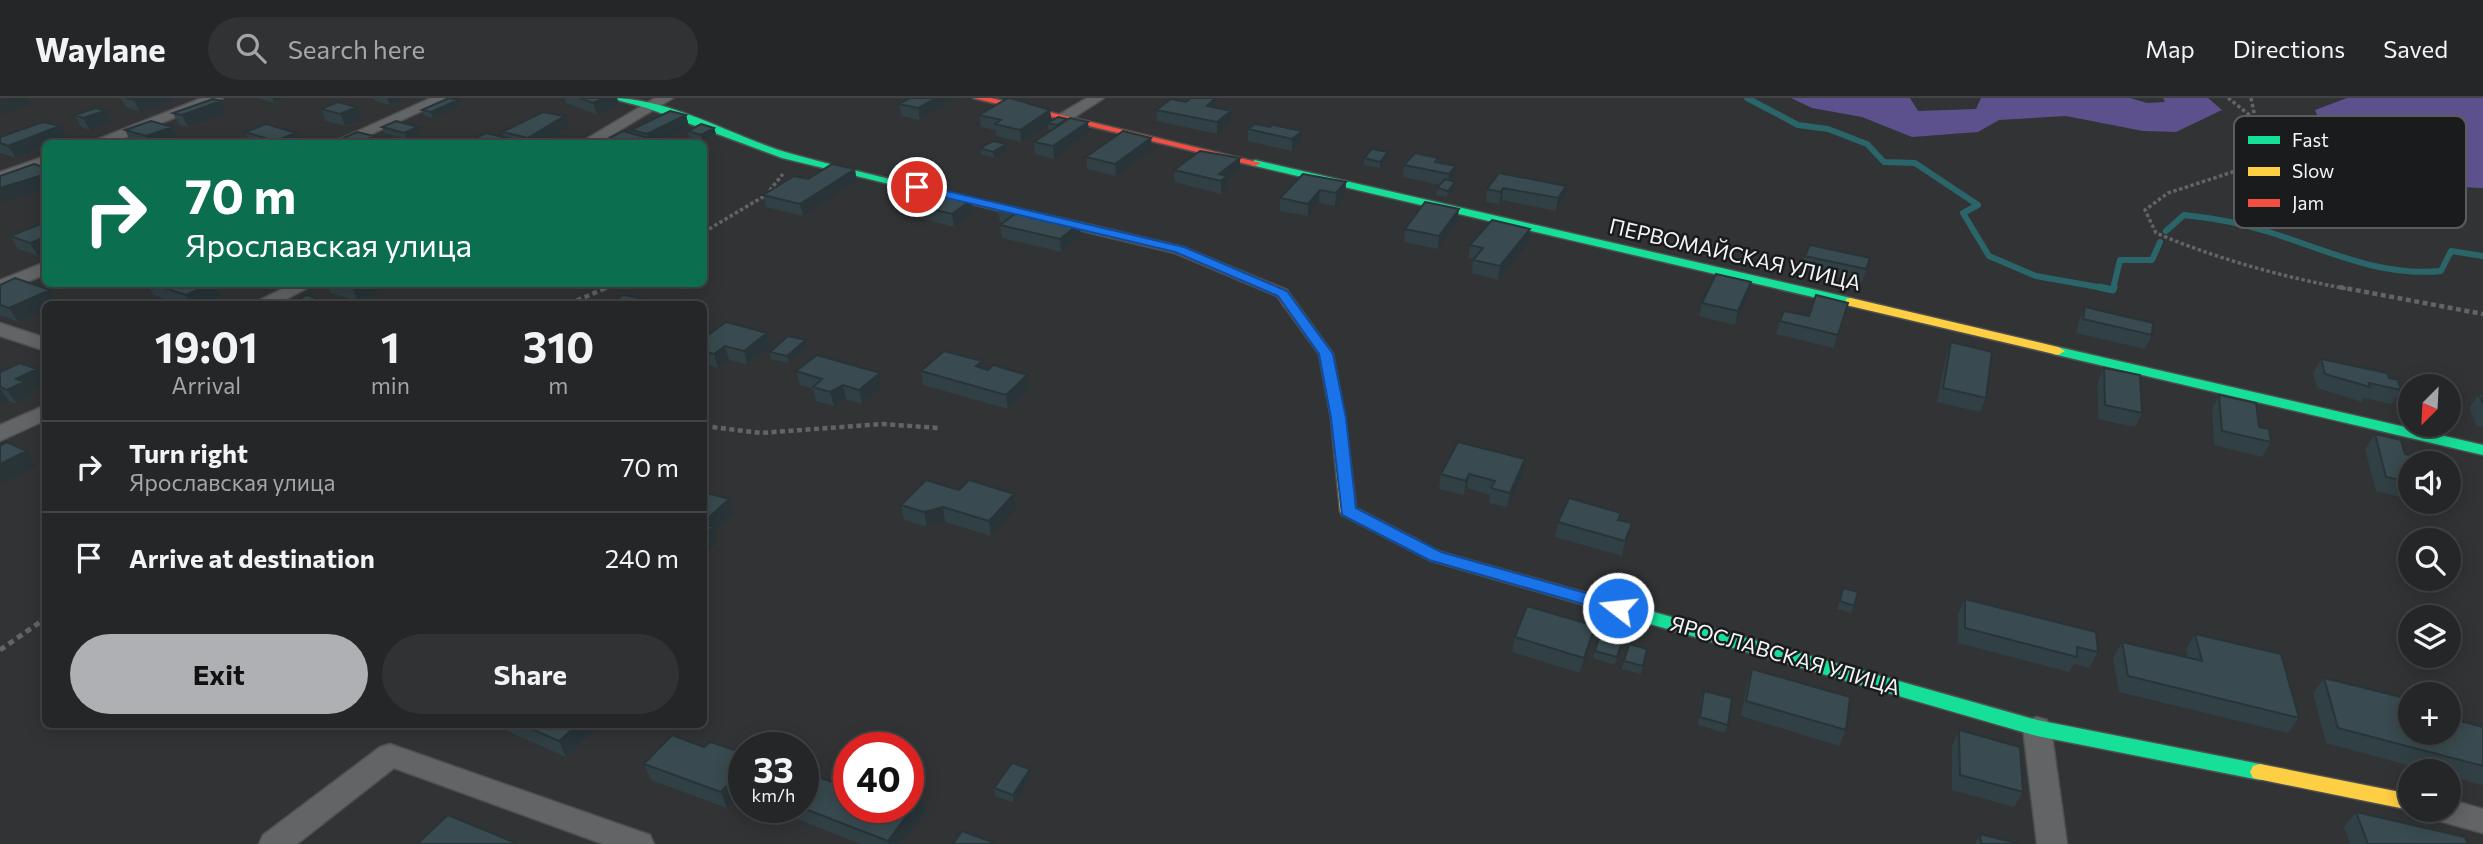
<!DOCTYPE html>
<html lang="en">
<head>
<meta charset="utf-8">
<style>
  :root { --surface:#252628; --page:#313234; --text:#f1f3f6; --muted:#a3a5a8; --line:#424345; --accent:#aeb0b3 }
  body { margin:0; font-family:Commissioner,sans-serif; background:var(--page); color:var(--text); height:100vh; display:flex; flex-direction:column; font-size:26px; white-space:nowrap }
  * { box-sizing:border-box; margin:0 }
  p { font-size:23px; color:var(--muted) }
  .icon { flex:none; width:38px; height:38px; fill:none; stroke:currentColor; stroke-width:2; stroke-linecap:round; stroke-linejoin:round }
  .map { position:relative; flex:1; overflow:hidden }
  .drawer { position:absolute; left:42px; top:203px; width:665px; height:427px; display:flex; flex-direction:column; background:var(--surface); border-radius:10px; box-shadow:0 4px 18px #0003,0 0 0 2px var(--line) }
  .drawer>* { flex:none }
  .hud { position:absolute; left:42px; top:42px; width:665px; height:147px; border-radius:10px; box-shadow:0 4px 18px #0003,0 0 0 2px var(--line); background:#0b6e4f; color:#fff; overflow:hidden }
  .needle { width:46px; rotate:204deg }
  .tools { position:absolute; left:2398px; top:276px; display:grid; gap:14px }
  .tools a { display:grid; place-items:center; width:63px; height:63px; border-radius:50%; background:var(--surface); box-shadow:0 4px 18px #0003,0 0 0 2px var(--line); font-size:35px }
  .speed { position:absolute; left:728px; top:634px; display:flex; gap:14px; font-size:35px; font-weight:700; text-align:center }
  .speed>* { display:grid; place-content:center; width:91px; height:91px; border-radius:50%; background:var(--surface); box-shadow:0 4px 18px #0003,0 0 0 2px var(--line); line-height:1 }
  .speed small { font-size:18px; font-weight:400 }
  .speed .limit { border:10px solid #d22; background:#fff; color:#111 }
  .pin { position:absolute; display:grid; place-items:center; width:60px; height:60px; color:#fff; margin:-30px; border:4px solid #fff; border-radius:50%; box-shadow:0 2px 7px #0007 }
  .me { position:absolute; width:77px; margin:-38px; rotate:286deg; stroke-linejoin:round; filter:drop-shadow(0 0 5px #0008) }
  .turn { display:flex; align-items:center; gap:24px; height:147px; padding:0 28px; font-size:32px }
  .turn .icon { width:91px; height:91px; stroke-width:2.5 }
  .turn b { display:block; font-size:49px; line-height:60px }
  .eta { display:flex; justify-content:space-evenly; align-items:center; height:119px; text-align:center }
  .eta b { font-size:42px; font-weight:700; line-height:49px }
  .button { display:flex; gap:14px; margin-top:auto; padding:14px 28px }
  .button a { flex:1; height:80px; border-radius:42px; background:var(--accent); color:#111; font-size:28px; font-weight:700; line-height:80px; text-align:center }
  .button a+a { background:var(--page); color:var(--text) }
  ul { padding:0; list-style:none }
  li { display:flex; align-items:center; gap:21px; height:91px; padding:0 28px; border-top:2px solid var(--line) }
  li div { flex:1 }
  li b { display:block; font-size:26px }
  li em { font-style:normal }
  header { display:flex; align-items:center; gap:42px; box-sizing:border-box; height:98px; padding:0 35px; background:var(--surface); border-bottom:2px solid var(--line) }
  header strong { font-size:33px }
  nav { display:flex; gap:38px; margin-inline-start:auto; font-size:24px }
  .search { width:490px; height:63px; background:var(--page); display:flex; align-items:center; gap:18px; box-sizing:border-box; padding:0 24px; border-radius:38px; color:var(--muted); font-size:26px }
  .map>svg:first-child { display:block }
</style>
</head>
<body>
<header>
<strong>Waylane</strong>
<div class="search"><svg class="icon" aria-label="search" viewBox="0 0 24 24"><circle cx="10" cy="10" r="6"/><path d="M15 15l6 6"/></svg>Search here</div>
<nav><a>Map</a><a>Directions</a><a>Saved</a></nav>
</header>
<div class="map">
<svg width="2483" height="746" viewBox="0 0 2483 746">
  <rect width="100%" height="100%" fill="#313335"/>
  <!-- forest -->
  <path fill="#5d518d" d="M1791 0H1910L1918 13 1976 11 1981 0H2130L2147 5 2165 4 2163 0H2208L2222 12 2176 34 2143 33 2066 18 1999 22 1978 34 1912 39 1862 19 1812 10Z
    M2347 0H2483V90L2458 89 2423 109 2330 113 2265 100 2283 67 2329 46 2315 12Z"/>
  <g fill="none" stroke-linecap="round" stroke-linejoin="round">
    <!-- stream-far1 -->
    <path stroke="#2a6569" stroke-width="6" d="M1747 0 1798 27 1828 31 1867 46 1884 64 1915 65 1978 107 1963 115 1989 158 2036 178 2109 191
      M2166 133 2184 117C2213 120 2241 125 2269 134 2326 152 2380 179 2441 173L2451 153 2483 158
      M2113 191 2120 162H2152L2160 144"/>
    <!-- stream -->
    <path stroke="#2a6569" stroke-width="7" d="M2099 189 2113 192 2114 189"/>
    <defs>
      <path id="street" d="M202 0H223L109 46H86Z
        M431 0H450L350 46H329Z
        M655 0H673L597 46H578Z
        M1087 0H1104L1070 22H1060V16Z
        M46 58V69L0 85V74Z
        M46 164V176L0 195V182Z
        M292 186H315L277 206H252Z
        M0 225 46 240V253L0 238Z
        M46 307V322L0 343V327Z
        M2037 619 2047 622 2051 630 2067 746H2037L2023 630 2027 622Z
        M390 646 650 737 654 746H603L394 670 297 746H259L263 737 380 649Z
        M2448 701 2483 711V735L2432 721 2428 712H2448Z"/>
      <path id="fast" d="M610 0C673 0 732 39 792 56 897 85 1005 107 1112 132L1118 136 1112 140 782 60 647 10Z
        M1255 62 1851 200 1858 204 1851 208 1251 67 1249 65Z
        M2058 249 2483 347V357L2053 256 2051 253 2053 250Z
        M1414 441 1441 454 2037 622 2260 666 2267 668 2270 674 2267 680 2260 682 2037 638 1429 462 1408 451 1406 447Z"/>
      <path id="slow" d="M1851 200 2058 249 2065 253 2058 257 1846 207V201Z
        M1289 201 1294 202 1333 256 1345 320 1356 410 1420 443 1422 447 1420 451H1408L1342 417 1340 413 1331 320 1319 256 1282 205Z
        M2260 666 2410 696V712L2253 680 2250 674 2253 668Z"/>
      <path id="jam" d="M973 0H991L1261 65 1255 68Z
        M1112 132 1183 149 1287 192 1296 205 1294 208H1284L1277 198 1175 155 1108 139V133Z"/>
    </defs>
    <!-- street casing -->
    <use href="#street" stroke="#4d4f51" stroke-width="3"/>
    <!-- fast casing -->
    <use href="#fast" stroke="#4d4f51" stroke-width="3"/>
    <!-- slow casing -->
    <use href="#slow" stroke="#4d4f51" stroke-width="3"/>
    <!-- jam casing -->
    <use href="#jam" stroke="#4d4f51" stroke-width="3"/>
    <!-- path-far2 -->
    <path stroke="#636465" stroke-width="3.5" stroke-dasharray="3.5 2.5" stroke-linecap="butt" d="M2228 0 2252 19
      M2251 0 2262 53 2245 70 2168 95 2145 112 2156 135C2217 161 2283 179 2348 191
      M704 134 766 97 783 76
      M604 191 616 186"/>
    <!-- path-far1 -->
    <path stroke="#636465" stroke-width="4.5" stroke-dasharray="5 3.5" stroke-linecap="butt" d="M2339 189 2483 216
      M569 206 608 189
      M704 328 761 335 883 326 938 330"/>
    <!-- path -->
    <path stroke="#636465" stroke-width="5" stroke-dasharray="6 4.5" stroke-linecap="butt" d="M0 552 46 520"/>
    <!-- street -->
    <use href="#street" fill="#636466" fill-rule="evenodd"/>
    <!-- fast -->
    <use href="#fast" fill="#16e098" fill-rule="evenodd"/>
    <!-- slow -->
    <use href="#slow" fill="#ffcf43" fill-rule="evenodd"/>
    <!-- jam -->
    <use href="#jam" fill="#f24e42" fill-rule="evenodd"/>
  </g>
  <!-- wall -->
  <path fill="#314045" d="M121 0H172L174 2 140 14 126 9Z
    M257 0H286L274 5Z
    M373 0H407L390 7 375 3Z
    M564 0H617L619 7 597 17 566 5Z
    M908 0H953L954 2 920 22 901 18 899 6Z
    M1216 0V10L1231 13V24L1217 36 1157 23 1156 12 1186 4Z
    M458 2 460 8 433 20 425 18 422 12Z
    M221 3 227 15 188 29 179 27 173 15Z
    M321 11 361 21 345 28 326 23Z
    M75 17 111 24 90 32 81 29Z
    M686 17 689 29 655 46 632 36 631 32Z
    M979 17 1051 23 1089 35 1054 61 1035 56 1034 44 1052 32 1048 31V26L1021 44 996 38V32L981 29Z
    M1255 26 1301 45 1292 53 1248 43V31Z
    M172 29 178 40 165 46H136L131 44 125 32Z
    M382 29 421 35 407 41 385 35Z
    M568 30 542 46H463L504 39 502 34Z
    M714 30 716 36 702 43 689 39 688 33Z
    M245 34 301 46H250Z
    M0 39 67 40 53 46H46V48L16 60 0 55Z
    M1151 40 1152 52 1116 78 1087 71 1086 59Z
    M980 50 1007 52 994 60 981 56Z
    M1388 54V60L1380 70 1364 67V60Z
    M1438 60V64L1455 80 1453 83 1455 90 1447 99 1436 97 1437 90 1440 87 1403 79 1404 67Z
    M1174 72H1240L1227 82V90L1221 96 1175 84Z
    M1499 75 1564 100 1556 113 1502 102 1499 106 1486 104 1487 91Z
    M808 81 857 83 803 118 766 109 763 97Z
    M1346 84 1345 96 1335 108 1319 105 1308 118 1280 113V100Z
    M910 106 973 115 954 129 912 118Z
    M1004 107 1081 138 1061 154 1002 140 1000 127 1003 125 1000 124 998 111Z
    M1457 123 1438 151 1404 144 1405 131Z
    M46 124 38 158 18 151 10 138Z
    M1529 144 1498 182 1472 175 1473 162 1468 160 1470 147Z
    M1805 158 1870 160 1862 184 1801 171Z
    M147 186H213L220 198 202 206H181L153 197Z
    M326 186H383L385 189 358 203 331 195Z
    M0 187 50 192 58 206H46V212L18 224 0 217Z
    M1748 197 1735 227 1699 218 1702 205Z
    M1848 205 1833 250 1776 236 1780 223 1809 218Z
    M2085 209 2152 237 2145 251 2076 235 2079 223Z
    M767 235 771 249 747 266 729 262 718 270 704 265V240Z
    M806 242 807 249 789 265 771 261 770 254Z
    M1951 244 1986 300 1980 314 1937 304 1946 258Z
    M2321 261 2389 280 2401 292 2392 306 2364 300 2362 304 2317 290 2313 275Z
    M982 263 983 270 1027 277 1029 291 1008 311 923 287 921 273Z
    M2104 270 2142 315 2135 329 2098 321V284Z
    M796 273 880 275 882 289 862 306 846 301 834 308 816 303 813 291 800 287Z
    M0 274 30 293 33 298 17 306 9 303 0 308Z
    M2479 296H2483V329L2476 328 2469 310Z
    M2219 297 2259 329 2271 344 2262 359 2214 347 2212 311Z
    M2375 336 2405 356 2410 366V391L2404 400 2376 393 2365 351Z
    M1525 361 1523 375 1507 409 1489 405 1490 397 1467 390 1464 397 1439 391 1441 376Z
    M959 392 1014 396 1016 410 991 438 945 424 927 429 904 422 901 407Z
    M1619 422 1628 440 1622 458 1555 439 1558 424Z
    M1843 490 1854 508 1851 515 1837 511Z
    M1965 501 2098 554 2089 570 2074 566 2069 574 1958 545V516Z
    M1595 528 1592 543 1580 575 1512 554 1515 539Z
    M2195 536 2299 620 2288 635 2119 594 2113 560 2122 544 2188 560 2186 551Z
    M1622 544 1615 567 1593 560 1595 553Z
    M1629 546 1647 551 1641 576 1622 571Z
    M1752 571 1846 632 1839 648 1741 618 1747 586Z
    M2324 580 2408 610 2483 629V687L2448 678V674H2433L2326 645 2313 595Z
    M1704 593 1728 627 1725 635 1698 627 1701 601Z
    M492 626H601L566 659Z
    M1959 632 2023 694 2014 709 1952 692V648Z
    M704 649 744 655V691L727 710 651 682 644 666Z
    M1030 671 1031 679 1014 705 995 698 994 690Z
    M922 697 926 713 901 746H861L794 720 791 709H849Z
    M2356 714 2468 746H2350L2344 729Z
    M1980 736 2020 746H1976V744Z"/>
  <!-- shaded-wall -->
  <path fill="#283438" d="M8 0H27L31 6 1 16 0 14V3Z
    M141 0H172L174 2 140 14 134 2Z
    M272 0H286L274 5Z
    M387 0H407L390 7Z
    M605 0H617L619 7 597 17 593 5Z
    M936 0H953L954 2 920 22 918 10Z
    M1216 0V12L1207 8Z
    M458 2 460 8 433 20 431 14Z
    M221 3 227 15 188 29 182 17Z
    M356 9 361 21 345 28 340 16Z
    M1050 12 1052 24 1021 44 1020 32Z
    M105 13 111 24 90 32 83 20Z
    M1231 13V24L1217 36V24Z
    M686 17 689 29 655 46H637L648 40 647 36Z
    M564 18 568 30 542 46H530L528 40Z
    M1088 24 1089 35 1054 61 1053 48Z
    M60 28 67 40 53 46H46V48L16 60 8 48Z
    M172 29 178 40 165 46H150L146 38Z
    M418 29 421 35 407 41 404 35Z
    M714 30 716 36 702 43 701 37Z
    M1302 33 1301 45 1292 53V41Z
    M296 35 301 46H277L275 43Z
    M374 38 377 46H360L359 44Z
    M1151 40 1152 52 1116 78 1115 66Z
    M1006 46 1007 52 994 60 993 54Z
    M1388 54V60L1380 70V64Z
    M1240 60V72L1227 82V90L1221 96V83L1219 76Z
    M1456 68 1455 80 1448 89 1449 76Z
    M855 71 857 83 803 118 800 106Z
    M46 76V91L4 104 0 97V90Z
    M1346 84 1345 96 1335 108 1336 95Z
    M1455 84V90L1447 99 1448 93Z
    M1566 88 1564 100 1556 113 1558 100Z
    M1503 90 1502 102 1499 106 1501 94Z
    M1320 92 1319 105 1308 118V106Z
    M971 102 973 115 954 129 952 116Z
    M1459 111 1457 123 1438 151 1439 138Z
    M1080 125 1081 138 1061 154 1060 141Z
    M1530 131 1529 144 1498 182 1500 168Z
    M46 139V155L38 158 30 145Z
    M1751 184 1748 197 1735 227 1738 213Z
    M211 186H213L220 198 202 206H191L186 197Z
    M360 186H383L385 189 358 203 352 190Z
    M50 192 58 206H46V212L18 224 9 210Z
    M318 201 321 206H307Z
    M767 235 771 249 747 266 744 253Z
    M806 242 807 249 789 265 787 258Z
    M725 248 729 262 718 270 714 256Z
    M982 263 983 277 976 268Z
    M37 271 46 283V285L30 293 33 298 17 306 7 292 16 281Z
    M880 275 882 289 862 306 859 292Z
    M1027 277 1029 291 1008 311 1006 297Z
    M843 287 846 301 834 308 830 294Z
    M0 290 9 303 0 308Z
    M26 353 36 368 0 386V366Z
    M1525 361 1523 375 1507 409 1510 395Z
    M1469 376 1467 390 1464 397 1466 383Z
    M1014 396 1016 410 991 438 989 423Z
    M729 401 733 416 715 433 718 444 704 457V424Z
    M943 409 945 424 927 429 924 414Z
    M1632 425 1628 440 1622 458 1625 443Z
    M1595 528 1592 543 1580 575 1584 560Z
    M578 626H601L566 659 559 643Z
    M744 669V691L727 710 721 694Z
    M1030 671 1031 679 1014 705 1013 697Z
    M922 697 926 713 901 746H889L888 743Z"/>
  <!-- building -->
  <path fill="#394b50" stroke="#283438" stroke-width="2" d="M126 0H141L134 2Z
    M449 0 458 2 431 14 422 12Z
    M580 0H605L593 5Z
    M910 0H936L918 10 899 6Z
    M1008 0H1010L1050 12 1020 32 995 26 1001 22 979 17Z
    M1191 0H1216L1207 8 1231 13 1217 24 1156 12 1171 1 1186 4Z
    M213 1 221 3 182 17 173 15Z
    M338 4 356 9 340 16 321 11Z
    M96 10 105 13 83 20 75 17Z
    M670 13 686 17 647 36 631 32Z
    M543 14 564 18 528 40 502 34Z
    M1058 19 1067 21 1057 27 1048 25Z
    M1070 20 1088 24 1053 48 1034 44Z
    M151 23 172 29 146 38 125 32Z
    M396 23 418 29 404 35 382 29Z
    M43 24 60 28 8 48 0 45V39Z
    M266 26 296 35 275 43 245 34Z
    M701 26 714 30 701 37 688 33Z
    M1255 26 1270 29 1273 27 1302 33 1292 41 1248 31Z
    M623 33 648 40 637 46H598Z
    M1123 33 1151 40 1115 66 1086 59Z
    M357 34 374 38 359 44 364 46H330Z
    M486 35 516 42 509 46H463Z
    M98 42 110 46H87Z
    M993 43 1006 46 993 54 980 50Z
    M1372 51 1388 54 1380 64 1364 60Z
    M1200 53 1240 60 1219 76 1227 78 1221 83 1174 72Z
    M1415 55 1438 60 1435 64 1456 68 1449 76 1404 67Z
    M34 66 46 70V76L0 90V78Z
    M832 66 855 71 800 106 763 97 794 78 808 81Z
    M1499 75 1566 88 1558 100 1503 90 1501 94 1487 91Z
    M1303 76 1346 84 1336 95 1320 92 1308 106 1280 100Z
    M1445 81 1455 84 1448 93 1437 90Z
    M929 92 971 102 952 116 910 106Z
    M1425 104 1459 111 1439 138 1405 131Z
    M1004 107 1080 125 1060 141 1000 127 1016 115 998 111Z
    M1492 122 1530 131 1500 168 1473 162 1483 150 1470 147Z
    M46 124V139L30 145 10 138Z
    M1810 147 1870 160 1866 171 1805 158Z
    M1716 176 1751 184 1738 213 1702 205Z
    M15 180 50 192 9 210 0 207V187Z
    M152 186H211L186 197Z
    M337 186H360L352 190Z
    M307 197 318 201 307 206H289Z
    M624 197 648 202 642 206H609Z
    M1816 197 1848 205 1838 237 1780 223 1784 213 1809 218Z
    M2085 209 2153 225 2152 237 2083 221Z
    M726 224 767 235 744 253 725 248 714 256 704 253V240Z
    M788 238 806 242 787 258 770 254Z
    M1951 244 1992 254 1986 300 1943 290Z
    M944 253 982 263 976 268 988 272 993 267 1027 277 1006 297 921 273Z
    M817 257 880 275 859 292 843 287 830 294 813 289 822 281 796 273Z
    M2321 261 2387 275 2389 280 2398 282 2401 292 2369 285 2370 289 2325 276Z
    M20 265 37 271 16 281 24 284 7 292 0 289V274Z
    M2104 270 2140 277 2142 315 2105 307Z
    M2479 296H2483V306Z
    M2219 297 2256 305 2259 329 2269 331 2271 344 2222 333Z
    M2375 336 2401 342 2405 356 2431 362 2432 366H2410V384L2386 379Z
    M7 344 26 353 0 366V348Z
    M1458 344 1525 361 1510 395 1491 390 1495 383 1469 376 1466 383 1441 376Z
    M926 382 959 392 969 382 1014 396 989 423 943 409 924 414 901 407Z
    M704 394 729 401 704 424Z
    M1569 400 1621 415 1618 422 1632 425 1625 443 1558 424Z
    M704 426 713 429 704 438Z
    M1843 490 1858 494 1854 508 1840 503Z
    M1965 501 2096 534 2098 554 2077 549V559L1965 530Z
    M1527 508 1595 528 1584 560 1515 539Z
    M2195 536 2281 556 2299 620 2128 578 2122 544 2202 563Z
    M1600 537 1622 544 1617 559 1595 553Z
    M1629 546 1647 551 1643 568 1624 563Z
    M1752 571 1850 599 1846 632 1746 603Z
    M2324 580 2405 600 2408 610 2410 611V635H2448V620L2483 629V668L2338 630Z
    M1704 593 1732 600 1728 627 1700 619Z
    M520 626H578L559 643Z
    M1959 632 2020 649 2023 694 1960 677Z
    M672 637 704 649 710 644 744 655V669L721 694 644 666Z
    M778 646 788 649H775Z
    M1012 665 1030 671 1013 697 994 690Z
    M813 677 849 690V709H908V692L922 697 888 743 800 709H803V688Z
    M2356 714 2465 739 2468 746H2368Z
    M448 717 518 746H417Z
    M962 733 997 746H953Z
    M1980 736 2020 746H1981Z"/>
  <!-- route -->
  <path fill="#1a73e8" stroke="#114b97" stroke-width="2" d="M917 86 1184 149 1287 193 1333 256 1346 320 1356 410 1441 454 1625 506 1627 510 1625 515 1618 516 1429 462 1342 417 1331 320 1319 256 1278 198 1175 154 913 92V87Z"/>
  <g text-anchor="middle" stroke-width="5" stroke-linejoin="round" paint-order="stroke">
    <!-- street labels -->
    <g font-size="21" fill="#f2f4f7" stroke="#191b1c">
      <text transform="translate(1735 157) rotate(13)" y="7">ПЕРВОМАЙСКАЯ УЛИЦА</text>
      <text transform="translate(1785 558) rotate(16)" y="7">ЯРОСЛАВСКАЯ УЛИЦА</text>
    </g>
  </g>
  <!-- legend -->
  <rect x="2234" y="18" width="232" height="112" rx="10" fill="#191b1c" stroke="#5a5c5e" stroke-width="2"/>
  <rect x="2248" y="38" width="32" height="8" fill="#16e098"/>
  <rect x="2248" y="69" width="32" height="9" fill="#ffcf43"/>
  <rect x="2248" y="101" width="32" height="8" fill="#f24e42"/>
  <g font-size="19" fill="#f2f4f7">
    <text x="2292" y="49">Fast</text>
    <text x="2292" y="80">Slow</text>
    <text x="2292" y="112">Jam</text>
  </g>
</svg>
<div class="tools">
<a><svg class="needle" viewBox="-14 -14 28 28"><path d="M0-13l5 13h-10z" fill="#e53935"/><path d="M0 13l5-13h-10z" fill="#a3a5a8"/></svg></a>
<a><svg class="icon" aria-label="sound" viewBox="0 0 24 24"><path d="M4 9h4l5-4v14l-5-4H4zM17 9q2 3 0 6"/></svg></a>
<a><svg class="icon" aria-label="search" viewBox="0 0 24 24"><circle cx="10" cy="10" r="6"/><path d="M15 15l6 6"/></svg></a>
<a><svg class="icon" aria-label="layers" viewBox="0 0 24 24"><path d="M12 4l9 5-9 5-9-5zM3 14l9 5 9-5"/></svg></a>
<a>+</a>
<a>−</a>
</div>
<div class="speed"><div>33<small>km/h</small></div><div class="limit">40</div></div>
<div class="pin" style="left:917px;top:89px;background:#d93025"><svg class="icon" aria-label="arrive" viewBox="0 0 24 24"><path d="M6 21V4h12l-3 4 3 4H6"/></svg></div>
<svg class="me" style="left:1618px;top:510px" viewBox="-20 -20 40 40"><circle r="17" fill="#1a73e8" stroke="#fff" stroke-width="3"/><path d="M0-11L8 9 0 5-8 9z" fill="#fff"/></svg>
<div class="hud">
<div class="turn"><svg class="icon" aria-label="right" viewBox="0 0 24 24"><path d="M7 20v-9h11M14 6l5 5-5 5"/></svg><div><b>70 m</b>Ярославская улица</div></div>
</div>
<section class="drawer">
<div class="eta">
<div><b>19:01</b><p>Arrival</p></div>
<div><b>1</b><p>min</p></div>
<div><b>310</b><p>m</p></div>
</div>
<ul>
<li><svg class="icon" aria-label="right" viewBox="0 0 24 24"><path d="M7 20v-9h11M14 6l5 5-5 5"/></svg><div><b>Turn right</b><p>Ярославская улица</p></div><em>70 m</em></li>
<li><svg class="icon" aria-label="arrive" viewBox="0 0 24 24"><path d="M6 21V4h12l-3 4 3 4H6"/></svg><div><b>Arrive at destination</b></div><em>240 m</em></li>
</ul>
<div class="button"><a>Exit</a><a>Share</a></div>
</section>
</div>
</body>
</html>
